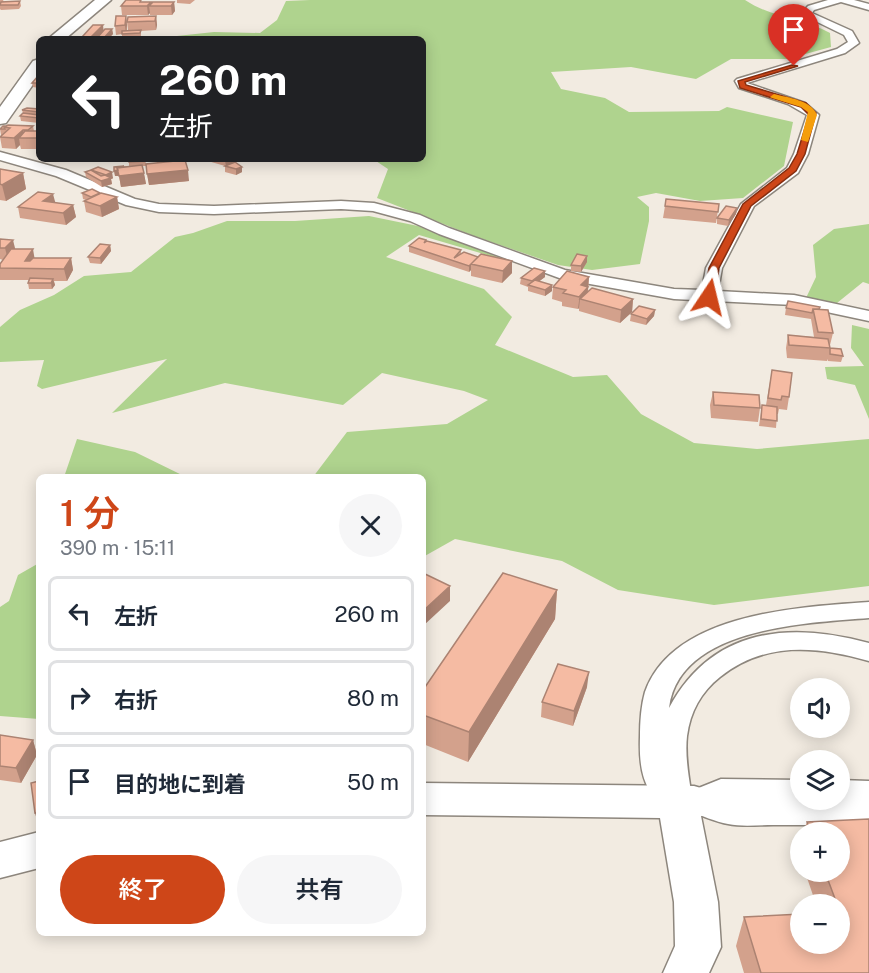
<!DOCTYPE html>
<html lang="ja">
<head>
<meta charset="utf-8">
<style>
  :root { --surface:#fff; --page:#f6f6f7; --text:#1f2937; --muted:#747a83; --line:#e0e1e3; --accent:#ce4618 }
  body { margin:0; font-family:"Public Sans","Noto Sans JP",sans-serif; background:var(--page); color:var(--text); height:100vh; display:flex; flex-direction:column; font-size:22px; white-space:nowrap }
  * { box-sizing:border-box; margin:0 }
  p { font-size:20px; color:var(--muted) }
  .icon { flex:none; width:33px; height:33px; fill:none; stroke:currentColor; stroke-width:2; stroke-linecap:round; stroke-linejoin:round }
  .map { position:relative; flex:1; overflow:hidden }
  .details { position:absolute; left:36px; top:474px; width:390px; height:462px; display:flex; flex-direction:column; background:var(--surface); border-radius:9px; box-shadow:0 3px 15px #0003 }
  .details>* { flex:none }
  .hud { position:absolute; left:36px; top:36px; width:390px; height:126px; border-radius:9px; box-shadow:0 3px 15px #0003; background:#202124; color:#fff; overflow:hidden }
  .fabs { position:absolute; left:790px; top:678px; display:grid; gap:12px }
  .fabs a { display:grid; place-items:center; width:60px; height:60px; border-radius:50%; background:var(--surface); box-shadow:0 3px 15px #0003; font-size:30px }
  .pin { position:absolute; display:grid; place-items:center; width:51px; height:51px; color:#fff; margin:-62px -26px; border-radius:50% 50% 50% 0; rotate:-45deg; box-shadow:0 0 6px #0007 }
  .pin .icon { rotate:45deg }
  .me { position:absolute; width:66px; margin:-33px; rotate:10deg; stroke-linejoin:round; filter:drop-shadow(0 0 4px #0008) }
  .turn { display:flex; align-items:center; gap:21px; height:126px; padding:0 24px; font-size:27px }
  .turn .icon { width:78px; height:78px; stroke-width:2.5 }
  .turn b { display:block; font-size:42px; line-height:51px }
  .round { display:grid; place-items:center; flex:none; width:63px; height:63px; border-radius:32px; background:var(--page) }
  .headline { display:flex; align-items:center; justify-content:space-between; height:102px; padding:0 24px }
  h1 { font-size:36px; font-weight:600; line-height:45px; color:var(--accent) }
  .action { display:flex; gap:12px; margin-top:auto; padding:12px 24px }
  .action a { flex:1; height:69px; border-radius:36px; background:var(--accent); color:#fff; font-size:24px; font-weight:600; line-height:69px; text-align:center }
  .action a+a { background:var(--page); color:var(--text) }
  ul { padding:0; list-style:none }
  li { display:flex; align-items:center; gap:18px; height:75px; margin:0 12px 9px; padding:0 12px; border:3px solid var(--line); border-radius:9px }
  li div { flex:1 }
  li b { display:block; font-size:22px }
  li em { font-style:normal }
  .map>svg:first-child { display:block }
</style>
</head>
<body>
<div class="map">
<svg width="869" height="973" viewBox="0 0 869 973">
  <rect width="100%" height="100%" fill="#f2ebe1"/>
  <!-- green -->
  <path fill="#afd38e" d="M310 0H745C770 17 804 19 830 33L831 47 787 59H731L696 79 631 67 551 72 561 89 605 98 629 112 719 111 727 107 793 122 784 166 743 198 700 201 656 193 637 197 649 207V221L640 264 592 270 558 265 474 236 377 198 388 169 373 159H423V39H149L214 32 260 33 277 20 286 1Z
    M369 216 418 226 511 262 419 235 386 257 484 289 512 317 495 345 573 377 607 375 641 414 694 443 757 449 869 439V586L714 605 618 590 562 561 455 539 423 557V477H313L347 432 447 424 488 400 464 391 382 373 343 405 225 383 112 413 167 359 42 389 37 386 44 360 0 362V327L20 310 54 295 84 276 131 272 175 237 193 233 227 221H295Z
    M869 224V284L863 282 837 303 806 298 816 277 813 245 834 229Z
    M852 325 869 329V419L855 385 827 379 825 367 864 366 851 348Z
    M77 439 135 452 186 477H64Z
    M39 563V719L0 716V607L9 601 18 575Z"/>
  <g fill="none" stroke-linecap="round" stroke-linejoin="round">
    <defs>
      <path id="street" d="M828 0H854L869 4V10L841 2 814 10 812 13 852 31 859 43 845 53 747 83 805 103 819 115 808 154 798 173 754 206 722 268 718 291 794 295 869 311V321L794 305 674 299 562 279 439 234 410 221 373 211 341 209 214 214 159 212 126 205 56 176 0 160V152L66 170 135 199 159 204 214 206 341 201 374 203 420 215 449 228 565 270 674 289 702 290 706 268 741 204 787 168 794 154 807 115 788 104 739 88 735 81 737 79 837 49 848 42 844 35 801 14 808 6Z
        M869 602V618C807 623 679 627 669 708 712 628 789 621 869 643V661C817 646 765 641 720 677 701 692 690 712 687 736 685 754 688 773 691 791L721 779 801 780V800L837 801 832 800H840V780L869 781V825C837 825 805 825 773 825 759 825 742 827 728 824 715 822 702 815 689 812 682 810 675 815 668 810 642 792 639 766 640 737 640 723 641 706 645 692 673 613 799 607 869 602Z"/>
      <path id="secondary" d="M95 0H111L65 39H48Z
        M39 59V76L6 123 0 124V107L33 61Z
        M423 783 694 786 708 790 714 802 708 814 701 816 718 902 721 947 709 973H663L675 946 674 902 660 818 423 815Z
        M39 832V868L0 878V842Z"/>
    </defs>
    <!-- street casing -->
    <use href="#street" stroke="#8d867d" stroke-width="3"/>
    <!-- secondary casing -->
    <use href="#secondary" stroke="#8d867d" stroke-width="3"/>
    <!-- street -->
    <use href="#street" fill="#fff" fill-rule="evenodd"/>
    <!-- secondary -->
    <use href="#secondary" fill="#fff" fill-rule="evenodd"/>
  </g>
  <!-- wall -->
  <path fill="#d3a18c" d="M0 0H3L4 2 20 1 21 6 19 9 1 10 0 9Z
    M177 0H195L190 4 177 3Z
    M144 2 151 4 174 2 175 11 172 15H150V13L148 15H122L121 6Z
    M126 16 127 30H128L127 22 156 16 157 25 156 30 141 31V38H122V34L116 35 115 26Z
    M103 25V30L112 29 113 34 108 39H82V37Z
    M39 76V88L33 87 32 83Z
    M39 109V123L21 121 20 116 23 113 22 110Z
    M3 126H33L34 131H39V149H21L20 145 16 149 2 148 0 137 3 135H1L0 129Z
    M129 159H145L146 164 175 161V159H182L189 181 149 185 146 166H142L146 184 121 187 119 176H115L114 167 129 166Z
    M201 159H237V161L232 163 242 167V172L236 175 225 172V166Z
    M0 169 23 173 26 189 6 201 0 200Z
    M91 170 113 178 111 179 112 184 102 187 86 177 85 172Z
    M82 193H100L117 197 119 209 102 217 86 212 84 201 86 200 83 199Z
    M55 203 73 205 76 217 66 225 20 218 18 207Z
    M719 204 716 223 663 218 665 206Z
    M737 208 736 214 728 226 717 224V218Z
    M0 239 15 249 34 258H71L73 270 67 281H54L55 285 52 289H29L28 283 29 280H0V264L3 260 0 259Z
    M426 240V242L461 250V253L512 273 502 283 471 276V270L469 272 409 252V246Z
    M110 245 111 251 101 264 90 263 88 257Z
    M587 256V262L581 272 571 271V265Z
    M545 277 539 281 552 291 545 296 528 291V287L520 284 521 278Z
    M589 277 588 292 633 299 632 312 620 323 579 311V308L578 309 562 306V302L552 299 553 287Z
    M786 308 820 309 833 333 830 345V348L843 356 841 362 828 361V359L827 361 787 358 786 348 788 335 814 337 811 319 785 315Z
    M655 310 654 316 646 325 630 321 631 314Z
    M772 370 789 397 787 410 779 409 778 414H777L776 428 759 426 762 405H766Z
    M713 392 760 408 758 422 711 418 710 405Z
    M557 590 555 619 468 762 423 744V690Z
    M587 687 573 726 541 717 542 702Z
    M0 735 33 740 37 755 21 783 0 780Z
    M869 819V973H744L736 946 744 917 801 914V944H840V904H816L805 872H840V832H803L807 822Z
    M801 841V860L798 851Z"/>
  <!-- shaded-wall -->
  <path fill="#ac8372" d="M151 2 152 6H149L150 13 148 15 147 6Z
    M174 2 175 11 172 15 171 6Z
    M126 16 127 25 126 34 125 25Z
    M156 16 157 25 156 30 155 21Z
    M103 25 104 34 99 39H92L91 37Z
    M112 29 113 34 108 39H103Z
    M23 130 25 138H19L20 145 16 149 14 138Z
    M229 159H237V161L226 166 225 161Z
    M242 167V172L236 175V169Z
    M118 170 119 176H115L114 171Z
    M188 170 189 181 149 185 147 174Z
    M112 172 113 178 111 179 112 184 102 187 101 181 106 175Z
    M23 173 26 189 6 201 2 185Z
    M144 173 146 184 121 187 119 176Z
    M53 194 56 205 43 201Z
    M117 197 119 209 102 217 100 206Z
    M73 205 76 217 66 225 63 213Z
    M737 208 736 214 728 226 729 220Z
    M13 240 16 252 8 260 5 248Z
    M110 245 111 251 101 264 100 258Z
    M33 249 35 261H25Z
    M587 256V262L581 272V266Z
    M71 258 73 270 67 281 64 269Z
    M512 261V273L502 283 503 271Z
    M471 264V270L469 272V266Z
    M545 271V277L533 286H532V281Z
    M589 277 587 299H580L579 308 578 309 581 285Z
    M53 279 55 285 52 289 51 283Z
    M552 285V291L545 296V290Z
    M633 299 632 312 620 323 621 310Z
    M655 310 654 316 646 325 647 319Z
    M450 586V601L423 626V611Z
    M557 590 555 619 468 762 469 732Z
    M589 672 587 687 573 726 574 711Z
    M33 740 37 755 21 783 16 768Z
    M39 812V827L35 813Z"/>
  <!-- building -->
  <path fill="#f5bba3" stroke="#ac8372" stroke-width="1.5" d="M126 0H141L140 2H151L147 6H121Z
    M20 1 18 5H0L1 2Z
    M153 2H174L171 6H149Z
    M116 16H126L125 25 115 26Z
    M156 16 155 21 127 22 128 17Z
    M93 25H103L91 37H82Z
    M105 29H112L103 39H96Z
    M141 30 140 33 122 34V31Z
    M38 76H39V83H32Z
    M27 108 39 109V112L22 110Z
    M23 113 39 115V118L20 116Z
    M8 125 33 126 28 130H23L14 138 0 137 10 128 4 127Z
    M3 126H6L4 127 5 129H0Z
    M25 131H39V138H19Z
    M129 159H145V161L129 162Z
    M185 160 188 170 147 174 146 164Z
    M235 162 242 167 236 169 225 166Z
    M142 165 144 173 119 176 117 168Z
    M124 166 117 168 118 170 114 171V167Z
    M98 167 112 172 106 175 91 170Z
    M0 169 23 173 2 185 0 184Z
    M91 170 101 176 105 175 111 178 101 181 85 172Z
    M92 189 100 193 91 197 82 193Z
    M38 192 53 194 43 201 73 205 63 213 18 207Z
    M101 193 117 197 100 206 84 201Z
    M666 199 719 204 718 212 665 206Z
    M726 206 737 208 729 220 717 218Z
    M419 238 426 240 424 243 427 241 461 250 454 258 464 252 478 257 469 266 409 246Z
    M0 239 13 240 5 248H0Z
    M100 244 110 245 100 258 88 257Z
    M11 249H33L25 261H30L33 258H71L64 269 0 268V264Z
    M481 254 512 261 503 271 471 264Z
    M577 254 587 256 581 266 571 265Z
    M534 268 545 271 532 281 521 278Z
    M567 271 589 277 581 285 588 287 579 297 563 293 566 290 553 287Z
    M30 278 53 279 51 283H28Z
    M535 280 552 285 545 290 528 285Z
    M592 288 633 299 621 310 580 299Z
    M788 301 820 307 819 309H813L812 313 786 308Z
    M639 306 655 310 647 319 631 314Z
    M813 309 828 310 833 333 818 332Z
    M788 335 828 339 830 348 789 345Z
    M830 348 841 349 843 356 830 354Z
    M772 370 792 373 789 397 782 396 781 400 768 398Z
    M713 392 759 395 760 408 714 405Z
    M762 405 777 407V421L761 419Z
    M423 573 450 586 423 611Z
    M503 573 557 590 469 732 423 715V690Z
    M558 664 589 672 574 711 542 702Z
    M0 735 33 740 16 768 0 766Z
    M39 781V812L35 813 31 783Z
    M869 819V973H761L744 917 801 914V944H840V904H837L825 872H840V832H811L807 822Z"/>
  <!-- route -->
  <path fill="#ce4618" stroke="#862e10" stroke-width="1.5" d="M792 65 798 66 745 82 746 85 806 103 816 113 805 154 796 171 751 206 719 268 715 297 709 301 705 300 704 297 709 268 743 204 789 168 797 154 809 115 801 107 740 88 738 81Z"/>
  <!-- slow -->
  <path fill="#f59e0b" d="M774 94C789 98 811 100 817 115L808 142 801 140 808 112 801 107 772 98 770 97Z"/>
</svg>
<div class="fabs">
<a><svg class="icon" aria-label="sound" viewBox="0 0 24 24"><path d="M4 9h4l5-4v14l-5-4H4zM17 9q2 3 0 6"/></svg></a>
<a><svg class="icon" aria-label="layers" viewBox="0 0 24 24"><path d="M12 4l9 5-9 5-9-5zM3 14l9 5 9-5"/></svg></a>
<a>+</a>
<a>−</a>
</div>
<div class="pin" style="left:794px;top:66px;background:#d93025"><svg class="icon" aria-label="arrive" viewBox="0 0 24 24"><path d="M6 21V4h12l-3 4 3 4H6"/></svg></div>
<svg class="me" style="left:709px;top:297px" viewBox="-20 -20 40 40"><path d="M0-17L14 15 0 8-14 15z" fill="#ce4618" stroke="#fff" stroke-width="4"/></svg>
<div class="hud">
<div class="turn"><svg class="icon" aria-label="left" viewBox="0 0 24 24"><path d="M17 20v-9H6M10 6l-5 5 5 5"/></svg><div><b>260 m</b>左折</div></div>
</div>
<section class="details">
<div class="headline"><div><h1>1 分</h1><p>390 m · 15:11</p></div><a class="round"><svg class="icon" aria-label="close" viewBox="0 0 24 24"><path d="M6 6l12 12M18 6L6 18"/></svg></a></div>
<ul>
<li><svg class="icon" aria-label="left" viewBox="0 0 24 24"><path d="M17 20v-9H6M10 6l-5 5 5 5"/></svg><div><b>左折</b></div><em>260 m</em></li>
<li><svg class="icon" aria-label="right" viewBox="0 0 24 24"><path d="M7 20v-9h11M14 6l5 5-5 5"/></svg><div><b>右折</b></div><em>80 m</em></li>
<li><svg class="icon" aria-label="arrive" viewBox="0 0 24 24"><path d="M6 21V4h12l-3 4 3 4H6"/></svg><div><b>目的地に到着</b></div><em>50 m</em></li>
</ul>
<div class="action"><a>終了</a><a>共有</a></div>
</section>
</div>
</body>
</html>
